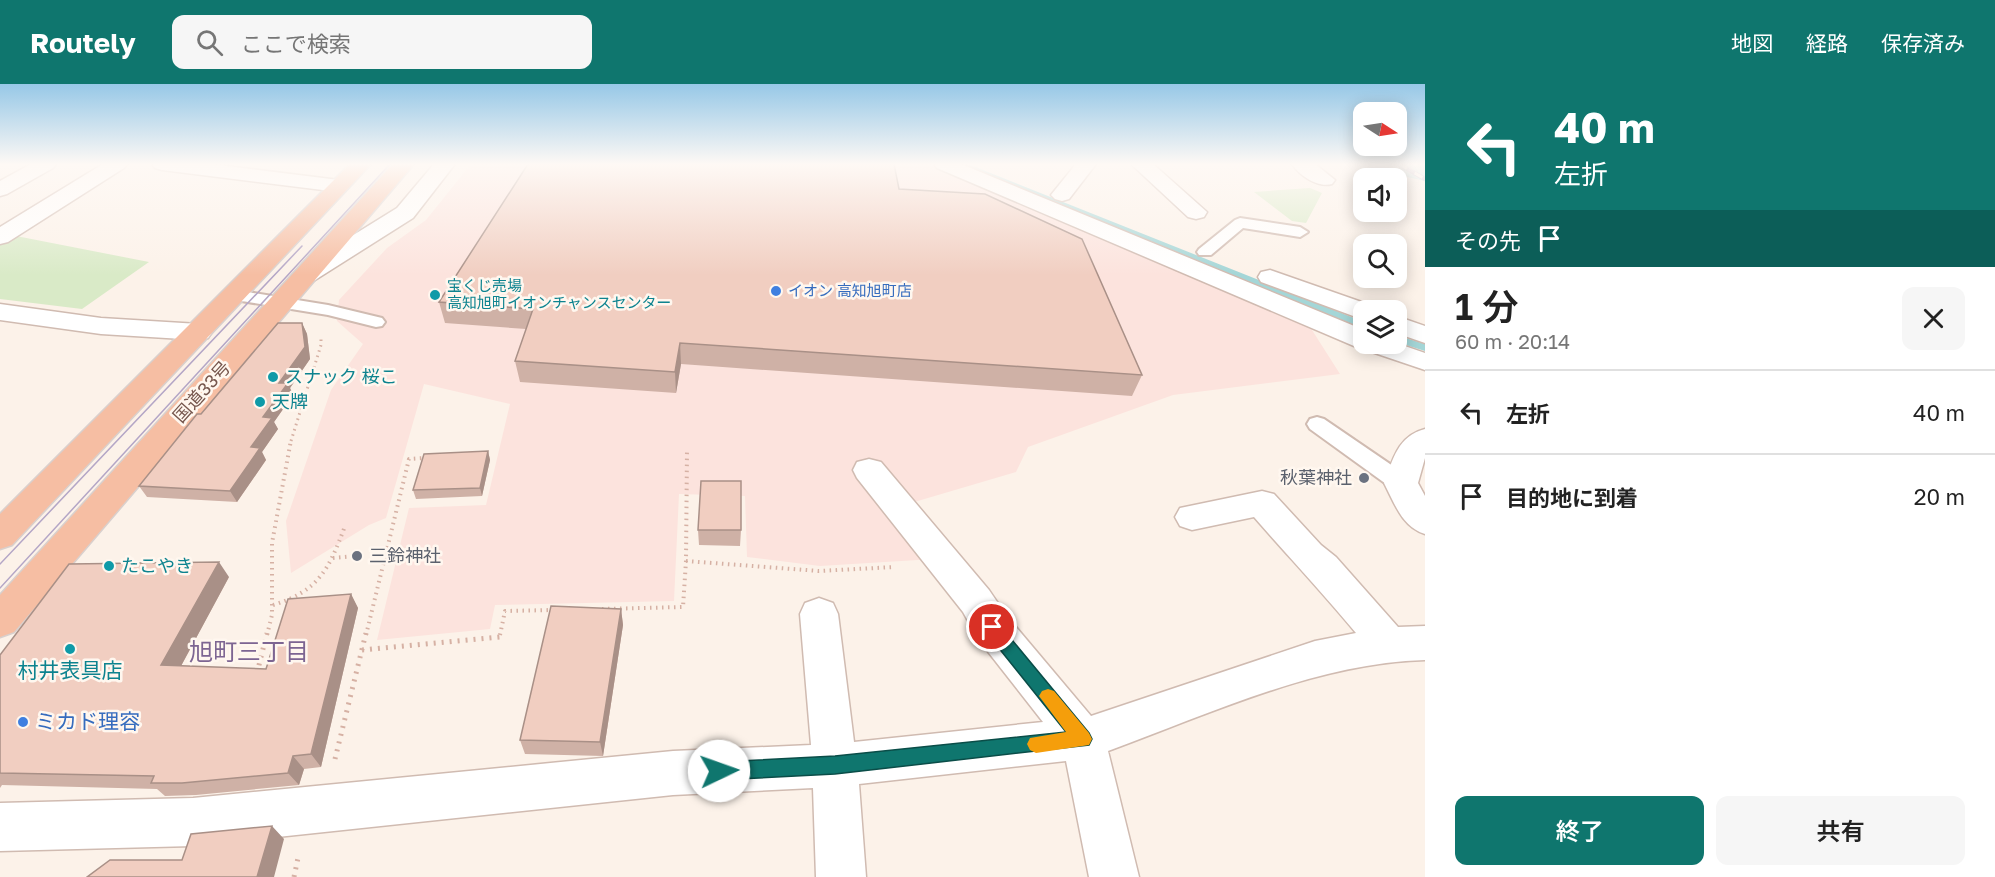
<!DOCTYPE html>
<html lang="ja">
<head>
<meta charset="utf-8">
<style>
  :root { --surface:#fff; --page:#f6f6f6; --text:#222; --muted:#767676; --line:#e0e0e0; --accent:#0f766e }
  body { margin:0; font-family:"Golos Text","Noto Sans JP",sans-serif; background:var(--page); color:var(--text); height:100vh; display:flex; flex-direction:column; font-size:22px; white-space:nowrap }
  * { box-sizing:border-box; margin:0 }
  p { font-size:20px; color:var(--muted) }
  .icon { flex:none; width:33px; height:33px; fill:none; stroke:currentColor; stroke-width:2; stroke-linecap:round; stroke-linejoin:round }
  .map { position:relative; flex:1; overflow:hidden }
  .panel { display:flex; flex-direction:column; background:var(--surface); width:570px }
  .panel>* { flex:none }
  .top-card { background:#0f766e; color:#fff; overflow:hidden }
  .needle { width:39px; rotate:102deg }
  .controls { position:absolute; left:1353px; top:18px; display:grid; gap:12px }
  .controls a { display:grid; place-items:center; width:54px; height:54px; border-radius:12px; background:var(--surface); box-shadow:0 3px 15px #0003; font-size:30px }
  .pin { position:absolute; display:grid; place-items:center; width:51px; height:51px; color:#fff; margin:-26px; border:3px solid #fff; border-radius:50%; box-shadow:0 2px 6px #0007 }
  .me { position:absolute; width:66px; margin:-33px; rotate:87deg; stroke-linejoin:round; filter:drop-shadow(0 0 4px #0008) }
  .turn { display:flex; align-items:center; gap:21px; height:126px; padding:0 30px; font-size:27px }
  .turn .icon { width:78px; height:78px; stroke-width:2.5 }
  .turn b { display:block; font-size:42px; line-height:51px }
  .then { display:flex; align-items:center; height:57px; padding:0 30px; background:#0003; gap:12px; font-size:22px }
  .round { display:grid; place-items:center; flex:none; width:63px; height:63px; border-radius:12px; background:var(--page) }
  .headline { display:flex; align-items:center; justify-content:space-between; height:102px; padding:0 30px }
  h1 { font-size:36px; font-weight:600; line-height:45px }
  .primary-button { display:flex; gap:12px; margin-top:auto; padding:12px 30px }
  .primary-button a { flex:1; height:69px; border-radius:12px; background:var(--accent); color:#fff; font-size:24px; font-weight:600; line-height:69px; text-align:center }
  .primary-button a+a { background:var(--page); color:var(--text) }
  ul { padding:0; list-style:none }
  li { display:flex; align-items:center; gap:18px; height:84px; padding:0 30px; border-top:2px solid var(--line) }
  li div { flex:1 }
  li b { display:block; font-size:22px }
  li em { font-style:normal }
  header { display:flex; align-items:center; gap:36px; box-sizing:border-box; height:84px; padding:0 30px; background:var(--accent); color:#fff }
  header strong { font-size:28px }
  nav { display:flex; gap:33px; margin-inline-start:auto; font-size:21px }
  .search { width:420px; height:54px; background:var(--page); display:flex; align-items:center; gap:15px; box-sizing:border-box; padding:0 21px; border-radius:12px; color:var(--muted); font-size:22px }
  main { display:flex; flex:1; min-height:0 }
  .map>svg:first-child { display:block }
</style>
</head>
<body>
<header>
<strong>Routely</strong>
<div class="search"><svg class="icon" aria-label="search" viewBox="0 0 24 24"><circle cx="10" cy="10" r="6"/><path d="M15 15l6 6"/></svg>ここで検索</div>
<nav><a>地図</a><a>経路</a><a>保存済み</a></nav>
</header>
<main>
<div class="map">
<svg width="1425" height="793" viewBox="0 0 1425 793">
  <rect width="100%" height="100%" fill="#fcf2e9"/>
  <!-- commercial -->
  <path fill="#fce3dd" d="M471 80H938L1305 235 1340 290 1173 311 1028 363 1016 388 894 424 934 475 820 482 747 473 745 412 679 410 674 517 495 521 490 545 377 556 409 424 486 421 510 320 424 300 386 434 369 441 291 489 286 437 331 306 363 260 337 237 339 216 387 164 426 136Z"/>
  <!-- green -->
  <path fill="#d9eac7" d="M1310 104 1322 109 1306 139 1292 137 1254 108Z
    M11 151 149 178 82 225 0 215V158Z"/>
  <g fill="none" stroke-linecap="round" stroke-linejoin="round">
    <!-- stream -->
    <path fill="#a4d6d7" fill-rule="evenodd" d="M957 80H968L1364 238V245L1213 186Z
      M1396 251 1425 260V267L1396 258Z"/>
    <!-- river -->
    <path fill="#bde5e6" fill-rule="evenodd" d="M1397 80H1425V97L1407 93Z"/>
    <defs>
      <path id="service" d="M1240 134 1300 143 1308 148 1300 153 1243 144 1211 171H1199L1197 168 1199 165 1235 136Z
        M235 206 328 221 382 234 385 238 382 242 376 243 328 231 229 215 226 211 229 207Z
        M1317 333 1324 335 1409 393 1412 399 1409 405 1401 407 1393 405 1310 345 1307 340 1310 335Z"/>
      <path id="minor" d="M31 80H56L53 84 7 110 0 112V97Z
        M103 80H127L124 84 8 158 0 160V143Z
        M152 80H211L339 96 346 98 349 102 346 106 339 108 162 86 155 84Z
        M434 80H455L413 134 315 196 306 198 297 196 294 191 297 186 397 124Z
        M934 80H961L1364 246V260L1396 259 1425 269V286L1354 262 937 84Z
        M1076 80H1096L1069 115 1062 117 1055 115 1051 111Z
        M1131 80H1153L1207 128 1204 133 1196 135 1188 133Z
        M1292 80H1315L1335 96 1332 100C1318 104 1300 92 1292 80Z
        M1270 186 1373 222 1376 226H1364V236L1261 198 1258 193 1261 188Z
        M0 220 101 234 199 240 208 242 212 248 208 254 199 256 101 250 0 236Z
        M1396 232 1425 242V259L1396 249Z
        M1425 345V374L1418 399 1425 412V450C1402 443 1395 420 1384 399 1393 375 1398 352 1425 345Z
        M869 375 881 378 989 506 1006 531 1091 632 1315 557 1356 549C1323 509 1288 472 1254 433L1192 446 1180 442 1175 433 1180 424 1262 407 1274 410 1321 461 1336 473 1398 543 1425 542V576C1317 579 1209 630 1108 667L1139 793H1089L1066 677 859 700 866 793H816L813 704 673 711 193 762 0 767V719L193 714 673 667 811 661 800 530 805 519 819 514 833 519 838 530 854 658 1043 638 978 555 963 528 857 394 853 386 857 378Z"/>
      <path id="trunk" d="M350 80H371L12 461 0 465V430Z
        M393 80H414L14 548 0 553V511Z"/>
    </defs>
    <!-- service casing -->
    <use href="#service" stroke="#d0bbb1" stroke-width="4"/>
    <!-- minor casing -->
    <use href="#minor" stroke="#d0bbb1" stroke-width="3"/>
    <!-- trunk casing -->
    <use href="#trunk" stroke="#d9d0cd" stroke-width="3"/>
    <!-- path-far2 -->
    <path stroke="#d6b1a4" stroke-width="3" stroke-dasharray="1.5 4" stroke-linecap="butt" d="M291 357 321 261V254"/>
    <!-- path-far1 -->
    <path stroke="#d6b1a4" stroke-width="4" stroke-dasharray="1.5 4.5" stroke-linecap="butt" d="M333 474 356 472
      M686 477 819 487 895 483
      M273 521C319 507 329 485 345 442
      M602 525 683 523 686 477 687 366
      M267 551 272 531V459L291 356
      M366 551 409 375 425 374
      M500 551 505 527 553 526"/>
    <!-- path -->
    <path stroke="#d6b1a4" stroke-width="5" stroke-dasharray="2 6" stroke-linecap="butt" d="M362 566 500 553 501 549
      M257 589 267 549
      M335 675 366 549
      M294 793 298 774"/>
    <!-- service -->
    <use href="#service" fill="#fff" fill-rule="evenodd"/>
    <!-- minor -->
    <use href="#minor" fill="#fff" fill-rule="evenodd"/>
    <!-- trunk -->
    <use href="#trunk" fill="#f6bea3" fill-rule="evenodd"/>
    <!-- tram -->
    <path stroke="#b4a6c6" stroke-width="1.5" d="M0 480 302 162
      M0 504 390 80"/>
    <defs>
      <path id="rail" d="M1399 80 1425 95"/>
    </defs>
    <!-- rail casing -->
    <use href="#rail" stroke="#b4a6c6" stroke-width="4.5"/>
    <!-- rail -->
    <use href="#rail" stroke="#fff7ef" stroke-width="3" stroke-dasharray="9" stroke-linecap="butt"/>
  </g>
  <!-- wall -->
  <path fill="#cfb1a6" d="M899 105 1142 291 1132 312 681 280 676 309 520 298 515 277 526 245 445 239 439 218Z
    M302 239 307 250 310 275 290 304 293 311 274 338 278 345 262 368 266 376 237 418 147 413 139 402Z
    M488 367 490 376 482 412 416 415 413 406Z
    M698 446H741L740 462 699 461Z
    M229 493 181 582 266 585 351 510 358 524 321 683 304 685 299 701 196 711 165 712 157 705 2 701 0 704V571Z
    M621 525 623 541 603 672 525 670 520 656Z"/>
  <!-- shaded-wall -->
  <path fill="#a99087" d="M302 239 307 250 310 275 290 304 293 311 274 338 278 345 262 368 266 376 237 418 230 407 279 299Z
    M680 259 681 280 676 309 675 288Z
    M488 367 490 376 482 412 480 404Z
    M219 478 229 493 174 595 161 581Z
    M351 510 358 524 321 683 311 670Z
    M621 525 623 541 603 672 600 658Z
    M293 672 304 685 299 701 288 689Z
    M272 742 284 755 274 793H257Z"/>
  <!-- building -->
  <path fill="#f1cec1" stroke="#a99087" stroke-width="1.5" d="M528 80H894L899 105 985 110 1082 155 1142 291 680 259 675 288 515 277 533 225 439 218Z
    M278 239H302L305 263 279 299H288L263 333 272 334 251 363 260 364 230 407 139 402 197 330H201Z
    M488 367 480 404 413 406 424 370Z
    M701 397H741V446H698Z
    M219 478 161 581 266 585 288 515 351 510 311 670 293 672 288 689 182 699H151L154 692 0 689V571L69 480Z
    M551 522 621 525 600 658 520 656Z
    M272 742 257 793H87L110 776H182L191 750Z"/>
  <!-- sky -->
  <linearGradient id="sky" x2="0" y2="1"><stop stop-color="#97c8e7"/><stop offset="0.42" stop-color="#fef9f5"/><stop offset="1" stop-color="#fef9f5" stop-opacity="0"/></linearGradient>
  <rect width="1425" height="191" fill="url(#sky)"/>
  <!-- route -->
  <path fill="#0f766e" stroke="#0a4d48" stroke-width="1.5" d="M992 537 998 539 1089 649 1092 655 1089 661 835 690 719 696 713 693 710 687 713 680 719 678 835 672 1066 648 986 548 984 543 986 539Z"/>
  <!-- slow -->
  <path fill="#f59e0b" d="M1048 605 1054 607 1089 649 1092 655 1089 661 1036 669 1030 666 1027 660 1030 654 1066 648 1039 612 1042 607Z"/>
  <!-- markers -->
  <g fill="#3f7fe0" stroke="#fff7ef" stroke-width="2">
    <circle cx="776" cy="207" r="6"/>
    <circle cx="23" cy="638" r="6"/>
  </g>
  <g fill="#0f9aa8" stroke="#fff7ef" stroke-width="2">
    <circle cx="435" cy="211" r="6"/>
    <circle cx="273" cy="293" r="6"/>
    <circle cx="260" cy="318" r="6"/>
    <circle cx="109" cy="482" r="6"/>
    <circle cx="70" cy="565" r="6"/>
  </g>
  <g fill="#6b7280" stroke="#fff7ef" stroke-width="2">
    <circle cx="1364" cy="394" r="6"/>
    <circle cx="357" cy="472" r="6"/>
  </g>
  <g text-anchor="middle" stroke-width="5" stroke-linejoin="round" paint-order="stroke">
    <!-- far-culture labels -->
    <g font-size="15" fill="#0d838f" stroke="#fff7ef" text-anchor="start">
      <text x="447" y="207">宝くじ売場<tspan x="447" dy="17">高知旭町イオンチャンスセンター</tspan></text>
    </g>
    <!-- far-shop labels -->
    <g font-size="15" fill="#366cbe" stroke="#fff7ef" text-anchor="start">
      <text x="788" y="212">イオン 高知旭町店</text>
    </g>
    <!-- culture labels -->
    <g font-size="18" fill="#0d838f" stroke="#fff7ef" text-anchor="start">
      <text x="285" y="299">スナック 桜こ</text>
      <text x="272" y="324">天牌</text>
      <text x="121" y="488">たこやき</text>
    </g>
    <!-- street labels -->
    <g font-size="18" fill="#76564d" stroke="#fff7ef">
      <text transform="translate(202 308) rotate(-48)" y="6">国道33号</text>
    </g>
    <!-- worship labels -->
    <g font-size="18" fill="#5b616d" stroke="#fff7ef" text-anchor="end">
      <text x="1352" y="400">秋葉神社</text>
      <text x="369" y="478" text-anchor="start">三鈴神社</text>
    </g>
    <!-- near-culture labels -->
    <g font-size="21" fill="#0d838f" stroke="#fff7ef">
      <text x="70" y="594">村井表具店</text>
    </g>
    <!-- near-shop labels -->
    <g font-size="21" fill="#366cbe" stroke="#fff7ef" text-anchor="start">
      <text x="35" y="645">ミカド理容</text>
    </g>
    <!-- near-neighbourhood labels -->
    <g font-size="24" fill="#7d6592" stroke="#fff7ef">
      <text x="249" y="576">旭町三丁目</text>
    </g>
  </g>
</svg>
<div class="controls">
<a><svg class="needle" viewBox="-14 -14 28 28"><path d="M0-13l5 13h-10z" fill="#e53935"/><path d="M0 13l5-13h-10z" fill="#767676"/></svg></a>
<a><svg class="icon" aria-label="sound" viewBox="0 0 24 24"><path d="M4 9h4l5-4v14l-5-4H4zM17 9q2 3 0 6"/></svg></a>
<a><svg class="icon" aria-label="search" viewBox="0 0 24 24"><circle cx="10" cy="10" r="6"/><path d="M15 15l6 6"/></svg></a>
<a><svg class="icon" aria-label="layers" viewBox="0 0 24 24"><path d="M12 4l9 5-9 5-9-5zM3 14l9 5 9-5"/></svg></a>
</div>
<div class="pin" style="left:992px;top:543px;background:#d93025"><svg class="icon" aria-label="arrive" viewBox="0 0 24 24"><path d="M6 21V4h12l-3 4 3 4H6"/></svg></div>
<svg class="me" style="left:719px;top:687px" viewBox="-20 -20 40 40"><circle r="19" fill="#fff"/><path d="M0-13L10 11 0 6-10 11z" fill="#0f766e"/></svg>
</div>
<section class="panel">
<div class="top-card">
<div class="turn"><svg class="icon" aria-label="left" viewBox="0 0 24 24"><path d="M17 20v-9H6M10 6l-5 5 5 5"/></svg><div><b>40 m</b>左折</div></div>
<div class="then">その先<svg class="icon" aria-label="arrive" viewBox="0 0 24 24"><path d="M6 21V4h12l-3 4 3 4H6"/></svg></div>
</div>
<div class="headline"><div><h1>1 分</h1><p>60 m · 20:14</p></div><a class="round"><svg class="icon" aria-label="close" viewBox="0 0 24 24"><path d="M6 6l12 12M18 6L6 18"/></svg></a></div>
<ul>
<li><svg class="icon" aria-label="left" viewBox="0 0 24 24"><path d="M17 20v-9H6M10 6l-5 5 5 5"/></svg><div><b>左折</b></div><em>40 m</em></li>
<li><svg class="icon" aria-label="arrive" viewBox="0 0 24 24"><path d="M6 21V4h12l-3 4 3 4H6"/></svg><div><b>目的地に到着</b></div><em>20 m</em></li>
</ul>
<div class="primary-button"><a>終了</a><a>共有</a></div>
</section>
</main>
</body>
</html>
